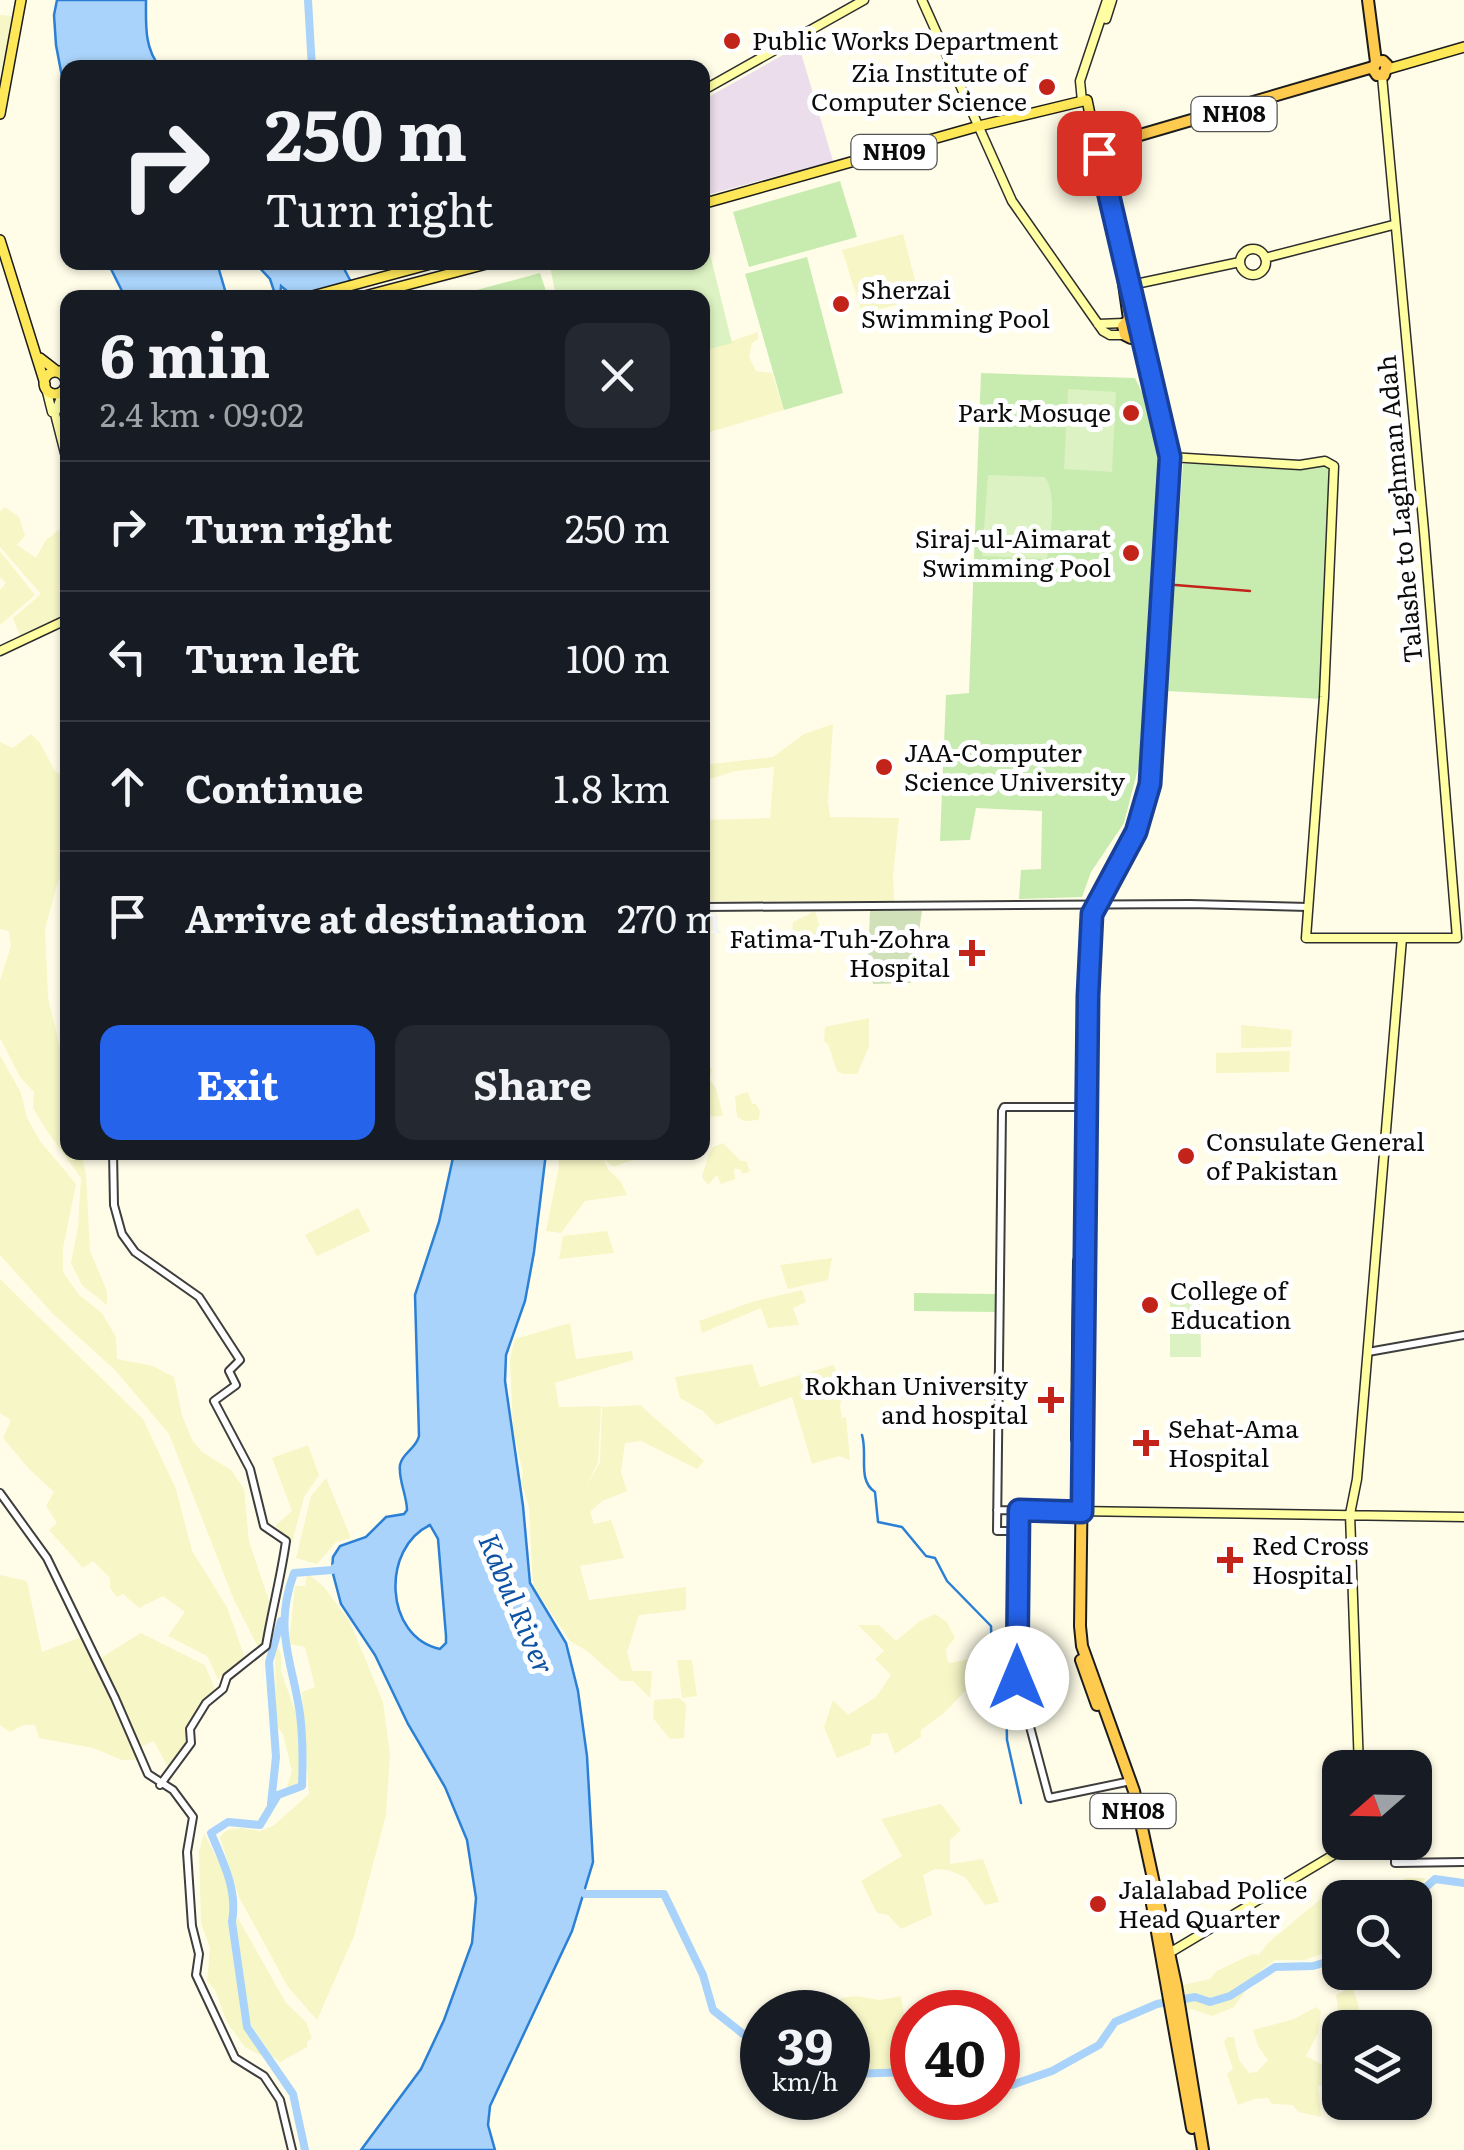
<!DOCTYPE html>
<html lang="en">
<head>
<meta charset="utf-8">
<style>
  :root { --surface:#171b24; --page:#242831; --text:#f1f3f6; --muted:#9ea1a6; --line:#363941; --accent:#2563eb }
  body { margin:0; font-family:Literata,serif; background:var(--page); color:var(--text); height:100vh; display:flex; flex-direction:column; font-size:38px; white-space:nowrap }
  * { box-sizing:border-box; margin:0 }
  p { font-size:32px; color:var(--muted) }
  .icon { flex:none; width:55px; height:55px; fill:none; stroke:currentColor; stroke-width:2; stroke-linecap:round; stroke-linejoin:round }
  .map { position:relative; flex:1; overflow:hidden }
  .panel { position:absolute; left:60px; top:290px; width:650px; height:870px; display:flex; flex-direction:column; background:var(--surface); border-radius:20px; box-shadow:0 2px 8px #0004 }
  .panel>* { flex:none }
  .guide { position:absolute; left:60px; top:60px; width:650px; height:210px; border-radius:20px; box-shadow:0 2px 8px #0004; background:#171b24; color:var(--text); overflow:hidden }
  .needle { width:65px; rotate:250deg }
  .fabs { position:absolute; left:1322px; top:1750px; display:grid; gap:20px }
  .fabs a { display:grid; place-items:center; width:110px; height:110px; border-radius:20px; background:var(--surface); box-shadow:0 2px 8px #0004; font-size:50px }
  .speed { position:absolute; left:740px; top:1990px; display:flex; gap:20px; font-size:50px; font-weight:700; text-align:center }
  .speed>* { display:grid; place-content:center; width:130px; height:130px; border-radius:50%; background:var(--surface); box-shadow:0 2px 8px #0004; line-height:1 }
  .speed small { font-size:25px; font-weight:400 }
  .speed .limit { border:15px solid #d22; background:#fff; color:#111 }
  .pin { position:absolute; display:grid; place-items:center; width:85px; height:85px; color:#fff; margin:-42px; border-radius:20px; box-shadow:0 5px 15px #0006 }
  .me { position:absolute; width:110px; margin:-55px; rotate:0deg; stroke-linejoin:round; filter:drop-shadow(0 0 8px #0008) }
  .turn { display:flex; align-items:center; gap:35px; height:210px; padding:0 40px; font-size:45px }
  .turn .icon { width:130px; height:130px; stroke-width:2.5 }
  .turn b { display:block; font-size:70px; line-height:85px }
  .round { display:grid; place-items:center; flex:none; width:105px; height:105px; border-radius:20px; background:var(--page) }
  .head { display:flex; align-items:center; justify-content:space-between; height:170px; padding:0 40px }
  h1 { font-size:60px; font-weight:700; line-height:75px }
  .primary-button { display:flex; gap:20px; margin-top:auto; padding:20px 40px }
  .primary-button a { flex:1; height:115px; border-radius:20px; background:var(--accent); color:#fff; font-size:40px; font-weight:700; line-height:115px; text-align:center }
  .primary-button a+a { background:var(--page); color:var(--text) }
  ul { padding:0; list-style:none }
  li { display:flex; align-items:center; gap:30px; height:130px; padding:0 40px; border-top:2px solid var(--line) }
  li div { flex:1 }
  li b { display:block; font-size:38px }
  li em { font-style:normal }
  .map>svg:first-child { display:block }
</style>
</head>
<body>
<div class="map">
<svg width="1464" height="2150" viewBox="0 0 1464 2150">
  <rect width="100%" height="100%" fill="#fffde8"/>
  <!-- industrial -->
  <path fill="#ebddeb" d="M799 46 833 161 703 196V100Z"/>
  <!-- farmland -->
  <path fill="#f6f6c7" d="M0 15 12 16V23L0 74Z
    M903 234 920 299 862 313 842 250Z
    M758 332V339L752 343 749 357 756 371 772 373 784 410 703 434V351Z
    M5 507 19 517 25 536 17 545 36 558 46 540 67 524V614L20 636 13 618 41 594 0 547V511Z
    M0 551 35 595 0 625V590L6 583 0 577Z
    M833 724 828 802 830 817 899 818 893 876 894 901H703V820L770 818 774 767 736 771 703 781V765L773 757 804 734Z
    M31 734 40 743 55 771 67 778V862L57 885 45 929 48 998 67 1076 68 1152 81 1153 86 1174 90 1251 107 1291V1305L82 1285 71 1263 78 1227 81 1178 47 1131 33 1108 34 1092 20 1077 0 1038V980L11 946 9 931 0 929V742L13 748Z
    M815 911 825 944H791L793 922Z
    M869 1018V1047L857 1074H843L837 1071 828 1044 824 1041 825 1027Z
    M1241 1025 1292 1030 1291 1047 1241 1048Z
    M1290 1051 1289 1072 1216 1073V1053Z
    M0 1055 21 1093 27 1118 40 1141 76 1184 63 1248V1272L79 1295 102 1313 116 1337 117 1359 153 1366 174 1377 182 1415 192 1440 202 1452 231 1470 244 1489 249 1541 274 1616 272 1648 261 1653 234 1600 169 1434 115 1370 53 1314 0 1255Z
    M703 1066 712 1068 710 1080 716 1088 723 1116 703 1117Z
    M748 1092 752 1104H756L760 1111 759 1120 744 1121 737 1117 735 1096Z
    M723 1143 741 1161H746L750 1171 742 1174 740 1169H734L735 1179 721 1184 717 1175 708 1185 702 1177 708 1156 713 1147Z
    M557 1153H601L608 1169 621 1182 627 1195 585 1201 561 1233 546 1231 559 1166Z
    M604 1153V1152L652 1153 613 1167 605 1160Z
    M358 1208 370 1231 317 1256 305 1235Z
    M607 1231 614 1253 559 1259 563 1236Z
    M832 1258 828 1280 788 1289 780 1265Z
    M0 1279 143 1419 176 1489 192 1551 227 1607 246 1661 218 1679 207 1656 168 1636 185 1612 163 1596 139 1608 123 1594 117 1597 110 1588V1578L93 1561 83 1568 49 1530 57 1523 46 1506 54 1492 30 1470 3 1438 11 1420 0 1413Z
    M802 1290 806 1302 793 1308 799 1325 768 1328 761 1308 702 1333 699 1321 752 1302Z
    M570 1323 576 1359 632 1351 633 1360 555 1383 559 1407 601 1406 598 1462 586 1488 600 1462 602 1407 640 1405 704 1461 697 1469 641 1441 625 1443 621 1472 627 1491 602 1501 590 1512 594 1524 611 1520 624 1558 580 1566 589 1600 686 1587V1610L639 1615 632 1637 627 1652 632 1671H652L650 1698 633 1681H621L587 1651 570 1641 533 1586 529 1507 521 1481 523 1473 513 1430 510 1359 515 1339Z
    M752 1364 760 1387 833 1365 844 1384 840 1406 842 1418 846 1417 850 1460 839 1456 812 1464 792 1397 716 1425 703 1411 680 1398 675 1377Z
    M308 1445 319 1475 304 1497 292 1543 275 1526 292 1511 272 1458Z
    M326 1478 351 1538 336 1542 317 1564 296 1558 311 1496Z
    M307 1573 324 1587 350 1622 383 1702 390 1754 386 1815 354 1936 317 2020 288 1987 239 1897 220 1837 227 1830 241 1828 260 1831 273 1826 309 1794 302 1692 315 1687 305 1647 289 1644 295 1586H305Z
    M0 1575 27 1581 42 1652 84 1636 140 1760H122L93 1748 39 1738 35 1725H24L10 1732 0 1725Z
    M935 1614 947 1622 955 1638 946 1649 948 1663 971 1659 975 1681 943 1714 921 1730V1737L895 1754 887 1733 872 1734 870 1745 837 1758 824 1727 833 1700 848 1715 876 1697 891 1675 875 1659 884 1651 858 1625H879L896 1641 920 1621Z
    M141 1633 205 1665 216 1692 199 1709 182 1749 167 1766 154 1741 140 1747 99 1659Z
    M275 1639 281 1655V1671L300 1725V1781L286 1791 292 1771 283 1734 276 1725Z
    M677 1660H692L697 1696 682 1698Z
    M679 1698 686 1704 684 1738 670 1739 653 1718 654 1700Z
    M941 1804 961 1830 950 1840V1864L983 1859 999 1902 985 1905 965 1877 948 1870 935 1869 923 1875 932 1915 901 1929 888 1915 877 1913 861 1881 902 1856 881 1819Z
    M204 1834 229 1881 232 1910 228 1922 247 2026 273 2062 245 2047 227 2022 215 1990 207 1981 210 1948 201 1923 199 1852Z
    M1407 1878H1426L1412 1897 1340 1898V1948L1304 1960H1275L1259 1972 1234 2007 1212 2016 1192 2009 1182 2011 1174 1987 1210 1979 1217 1971 1252 1954 1259 1955 1268 1943 1328 1893 1360 1880 1389 1886Z
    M238 1918 286 2003 306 2022 312 2038 307 2042V2047L280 2062 272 2056 250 2023 234 1926Z
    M1352 1987 1358 2003 1361 2027H1344L1339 2015 1336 1995Z
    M856 1996 880 2000 901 1996 904 2014 918 2010 920 2012H912V2071L848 2073V2012H836L835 2004 842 1998Z
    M1316 2007 1321 2011 1318 2033 1306 2056 1321 2064 1332 2059 1340 2038V2083L1318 2086 1321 2117 1298 2112 1293 2105 1272 2104 1268 2098 1254 2099 1238 2105 1227 2074 1233 2069 1224 2042 1227 2037H1234L1239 2060 1249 2073 1257 2072 1268 2060 1258 2046 1253 2030 1294 2019Z"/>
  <!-- green -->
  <path fill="#c8ebb0" d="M840 181 857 237 749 267 733 212Z
    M807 257 843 393 784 410 745 274Z
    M540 273 548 297H451Z
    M981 373 1135 378C1154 414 1158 439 1162 481L1139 765 1124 823 1091 872 1082 897 1019 899 1021 870 1041 869 1042 811 976 808 970 840 940 841 946 695 969 693Z
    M1183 464 1333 466 1322 699 1166 691Z
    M914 1293 996 1294 995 1312 914 1311Z"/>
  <!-- cemetery -->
  <path fill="#d0e1b9" d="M870 911H922L911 983 873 984 868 961Z"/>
  <!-- pitch -->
  <path fill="#dcf2c2" d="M703 226 732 343 703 351 702 298 556 297 550 266 560 263 702 262Z
    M1068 389 1116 392 1112 472 1064 469Z
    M988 475 1045 477C1058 496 1050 537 1047 559L982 556Z
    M1170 1283H1200L1201 1357H1170Z"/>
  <!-- water -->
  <path fill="#a9d3fa" stroke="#2b80d6" stroke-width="2.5" fill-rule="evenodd" d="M57 0H146C146 24 144 48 160 67L68 68 67 103 56 45 54 15Z
    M108 263H217L227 297H125Z
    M255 263H341L359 297H294L281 286 280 297H276L270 279Z
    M454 1153H546L534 1252 525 1301 506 1355 505 1381 523 1506 530 1583 566 1643 578 1691 587 1756 593 1862 572 1931 490 2106 488 2125 495 2150H361L421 2069 444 2020 472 1943 476 1898 467 1840 445 1787 408 1724 375 1655 341 1604 332 1570 333 1557 340 1546 366 1537 386 1517 404 1514 407 1510C407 1496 398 1479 400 1465 402 1453 416 1449 419 1436L415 1295 439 1222ZM430 1525 438 1539 446 1636V1643L440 1649C384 1637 381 1548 430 1525Z"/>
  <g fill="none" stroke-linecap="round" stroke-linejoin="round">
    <!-- stream -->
    <path stroke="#2b80d6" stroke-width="2.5" d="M862 1435C868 1455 857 1480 875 1492L878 1522 902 1527 926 1556 935 1558 947 1581 991 1626 992 1654 1006 1696 1007 1740 1021 1803"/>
    <!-- river -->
    <path stroke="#a9d3fa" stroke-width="8" d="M308 0 312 68
      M271 1804 276 1757 269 1662 281 1621
      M579 1890 585 1894H664L703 1975 713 2010 762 2049
      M1414 1898 1435 1879 1464 1883
      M848 2074 912 2072
      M998 2083 1012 2085 1052 2071 1099 2045 1115 2022 1157 2004 1195 1997 1210 2002 1230 1996 1275 1967 1313 1966 1340 1958
      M305 2150 293 2094 247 2027 232 1922C238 1890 223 1862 211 1833L228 1822 260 1825 278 1795 302 1786C303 1762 303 1738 300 1714 292 1659 273 1630 294 1573L332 1570 340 1564"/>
    <defs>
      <path id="tertiary" d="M702 907 1190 904 1308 907
        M113 1152 114 1205 122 1234 135 1252 199 1297 240 1360 229 1371 236 1385 214 1401 250 1469 264 1526 286 1541C281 1577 272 1610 266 1646L227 1677 223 1689 206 1703 190 1729 191 1743 160 1785
        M1368 1352 1464 1335
        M0 1493 47 1558 115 1698 148 1774 173 1790 193 1817 187 1852 192 1926 199 1954 196 1975 235 2058 264 2076 280 2100 292 2150
        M997 1510 1076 1511
        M1019 1510 1017 1678 1049 1798 1126 1782
        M1019 1531H997L1002 1111 1004 1107H1081
        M1395 1842V1863L1464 1862"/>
      <path id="secondary" d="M922 0 1012 201 1103 331 1110 335H1125
        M1106 19 1112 0
        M702 91 864 0
        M1082 101 1080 81 1107 0
        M1240 262a13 13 0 1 1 26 0a13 13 0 1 1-26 0Z
        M1265 258 1393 225
        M1131 285 1240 262
        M1098 324 1124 323
        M46 388 52 412
        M63 391 55 414 68 465
        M1170 457 1300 465 1325 461 1334 466 1324 697 1306 938H1457L1424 531 1382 76
        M0 651 68 619
        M1076 1511 1464 1517
        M1359 1768 1350 1514 1357 1479 1402 938
        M1166 1955 1355 1842"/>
      <path id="primary" d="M1388 69 1464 47
        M0 114 21 0
        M702 204 979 126 1087 100 1097 148
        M0 240 45 384
        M305 298 438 262
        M357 298 494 262
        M40 358 58 372 68 368
        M44 383a11 11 0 1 1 22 0a11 11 0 1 1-22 0Z"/>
      <path id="trunk" d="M1368 0 1376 62 1373 69 1377 75H1384L1387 65 1383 61 1376 62
        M1129 319 1121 263 1092 149 1373 67
        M1141 331 1131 338 1125 335 1123 326 1129 319 1140 324 1171 470 1150 784 1136 832 1093 915 1088 996 1080 1626 1082 1646 1134 1791 1176 1985 1203 2150
        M1077 1439 1079 1261
        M1081 1660 1097 1705
        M1152 1904 1192 2128"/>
    </defs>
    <!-- tertiary casing -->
    <use href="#tertiary" stroke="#3e3e3e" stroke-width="10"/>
    <!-- secondary casing -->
    <use href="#secondary" stroke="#2d2d2d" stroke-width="11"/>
    <!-- primary casing -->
    <use href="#primary" stroke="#1c1c1c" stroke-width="12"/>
    <!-- trunk casing -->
    <use href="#trunk" stroke="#1c1c1c" stroke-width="14"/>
    <!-- tertiary -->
    <use href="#tertiary" stroke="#fff" stroke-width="6"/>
    <!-- secondary -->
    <use href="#secondary" stroke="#fffea3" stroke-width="8"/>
    <!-- primary -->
    <use href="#primary" stroke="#ffe858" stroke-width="9"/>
    <!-- trunk -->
    <use href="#trunk" stroke="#ffcb4f" stroke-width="10"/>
    <!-- rail -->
    <path stroke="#c3241a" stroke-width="2.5" d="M1163 584 1250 591"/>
  </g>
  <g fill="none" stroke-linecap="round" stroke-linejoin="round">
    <defs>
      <path id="route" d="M1017 1678 1019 1510 1082 1512 1088 996 1092 914 1136 832 1150 784 1170 457 1099 153"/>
    </defs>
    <!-- route casing -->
    <use href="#route" stroke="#184099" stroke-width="25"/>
    <!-- route -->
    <use href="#route" stroke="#2563eb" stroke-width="18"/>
  </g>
  <!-- markers -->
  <g fill="#c3241a" stroke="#fff" stroke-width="4">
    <circle cx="732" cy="41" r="10"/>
    <circle cx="1047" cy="87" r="10"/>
    <circle cx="841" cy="304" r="10"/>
    <circle cx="1131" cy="413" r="10"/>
    <circle cx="1131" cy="553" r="10"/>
    <circle cx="884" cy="767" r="10"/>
    <path d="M967 938h10v10h10v10h-10v10h-10v-10h-10v-10h10z"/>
    <circle cx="1186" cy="1156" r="10"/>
    <circle cx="1150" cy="1305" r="10"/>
    <path d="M1046 1385h10v10h10v10h-10v10h-10v-10h-10v-10h10z"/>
    <path d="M1141 1428h10v10h10v10h-10v10h-10v-10h-10v-10h10z"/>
    <path d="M1225 1545h10v10h10v10h-10v10h-10v-10h-10v-10h10z"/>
    <circle cx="1098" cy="1904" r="10"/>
  </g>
  <g text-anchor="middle" stroke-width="10" stroke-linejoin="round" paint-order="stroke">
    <!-- shield labels -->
    <g fill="#fff" stroke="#545454" stroke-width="2.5">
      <rect x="1191.5" y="97" width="85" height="34" rx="8"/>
      <rect x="851.5" y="135" width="85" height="34" rx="8"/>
      <rect x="1090.5" y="1794" width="85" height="34" rx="8"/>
    </g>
    <g font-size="22" font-weight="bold" fill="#0b0b0b">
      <text x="1234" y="122">NH08</text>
      <text x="894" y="160">NH09</text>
      <text x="1133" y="1819">NH08</text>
    </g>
    <!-- poi labels -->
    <g font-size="25" fill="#0b0b0b" stroke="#fff" text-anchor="start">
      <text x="752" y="50">Public Works Department</text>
      <text x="1027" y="82" text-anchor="end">Zia Institute of<tspan x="1027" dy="29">Computer Science</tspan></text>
      <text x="861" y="299">Sherzai<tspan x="861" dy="29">Swimming Pool</tspan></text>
      <text x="1111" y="422" text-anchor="end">Park Mosuqe</text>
      <text x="1111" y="548" text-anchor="end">Siraj-ul-Aimarat<tspan x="1111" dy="29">Swimming Pool</tspan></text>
      <text x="904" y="762">JAA-Computer<tspan x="904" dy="29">Science University</tspan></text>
      <text x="950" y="948" text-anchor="end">Fatima-Tuh-Zohra<tspan x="950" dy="29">Hospital</tspan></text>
      <text x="1206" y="1151">Consulate General<tspan x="1206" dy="29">of Pakistan</tspan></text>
      <text x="1170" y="1300">College of<tspan x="1170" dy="29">Education</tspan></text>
      <text x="1028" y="1395" text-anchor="end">Rokhan University<tspan x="1028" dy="29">and hospital</tspan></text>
      <text x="1168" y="1438">Sehat-Ama<tspan x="1168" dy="29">Hospital</tspan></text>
      <text x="1252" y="1555">Red Cross<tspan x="1252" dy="29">Hospital</tspan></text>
      <text x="1118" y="1899">Jalalabad Police<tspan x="1118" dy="29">Head Quarter</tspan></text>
    </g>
    <!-- street labels -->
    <g font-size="25" fill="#0b0b0b" stroke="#fff">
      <text transform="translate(1400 509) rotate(-95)" y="9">Talashe to Laghman Adah</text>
    </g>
    <!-- water labels -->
    <g font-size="28" font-style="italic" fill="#0d52a3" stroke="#fff">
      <text transform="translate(516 1604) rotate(67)" y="10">Kabul River</text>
    </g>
  </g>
</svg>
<div class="fabs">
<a><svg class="needle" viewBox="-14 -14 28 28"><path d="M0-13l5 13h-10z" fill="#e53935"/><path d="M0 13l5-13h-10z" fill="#9ea1a6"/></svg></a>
<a><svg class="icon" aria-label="search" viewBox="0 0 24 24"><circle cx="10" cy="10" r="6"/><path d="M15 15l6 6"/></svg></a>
<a><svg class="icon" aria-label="layers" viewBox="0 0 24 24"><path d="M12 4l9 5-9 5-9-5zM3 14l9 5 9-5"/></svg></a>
</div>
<div class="speed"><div>39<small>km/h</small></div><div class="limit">40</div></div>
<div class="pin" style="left:1099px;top:153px;background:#d93025"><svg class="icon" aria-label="arrive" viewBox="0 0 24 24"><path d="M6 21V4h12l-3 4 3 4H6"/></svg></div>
<svg class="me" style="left:1017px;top:1678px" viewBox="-20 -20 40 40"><circle r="19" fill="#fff"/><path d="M0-13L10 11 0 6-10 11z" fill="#2563eb"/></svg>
<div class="guide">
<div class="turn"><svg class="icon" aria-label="right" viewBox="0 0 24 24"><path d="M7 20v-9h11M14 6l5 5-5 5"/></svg><div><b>250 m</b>Turn right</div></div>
</div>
<section class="panel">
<div class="head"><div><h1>6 min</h1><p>2.4 km · 09:02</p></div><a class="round"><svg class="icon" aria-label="close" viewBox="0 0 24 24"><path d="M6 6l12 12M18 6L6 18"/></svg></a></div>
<ul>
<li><svg class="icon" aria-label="right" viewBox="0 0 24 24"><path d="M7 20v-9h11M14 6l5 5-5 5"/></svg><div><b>Turn right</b></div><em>250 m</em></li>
<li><svg class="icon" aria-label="left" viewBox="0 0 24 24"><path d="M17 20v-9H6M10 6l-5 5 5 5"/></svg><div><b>Turn left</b></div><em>100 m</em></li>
<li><svg class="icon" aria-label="ahead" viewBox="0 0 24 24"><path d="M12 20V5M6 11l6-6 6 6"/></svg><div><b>Continue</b></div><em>1.8 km</em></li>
<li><svg class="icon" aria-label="arrive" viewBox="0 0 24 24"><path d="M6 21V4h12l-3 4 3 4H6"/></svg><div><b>Arrive at destination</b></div><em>270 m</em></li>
</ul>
<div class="primary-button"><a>Exit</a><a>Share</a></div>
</section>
</div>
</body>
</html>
